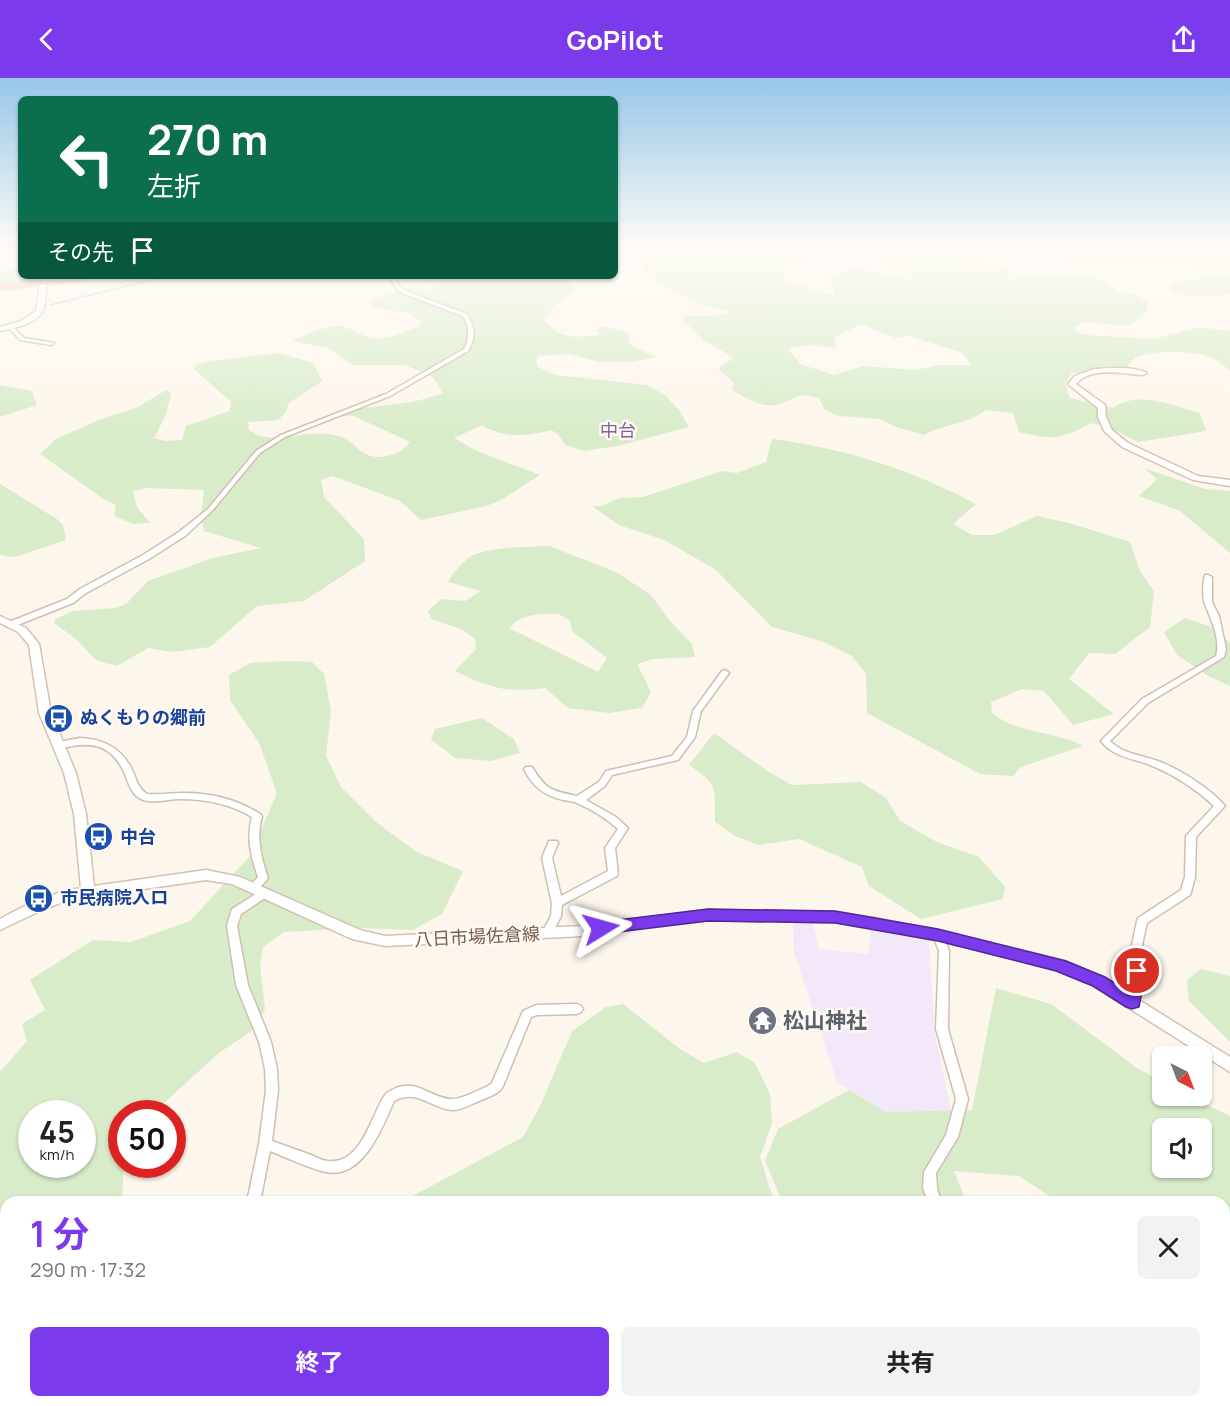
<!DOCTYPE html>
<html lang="ja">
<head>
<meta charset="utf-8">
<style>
  :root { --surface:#fff; --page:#f2f2f2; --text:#222; --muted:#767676; --accent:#7c3aed }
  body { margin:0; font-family:Manrope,"Noto Sans JP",sans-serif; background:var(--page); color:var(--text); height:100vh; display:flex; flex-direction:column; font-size:22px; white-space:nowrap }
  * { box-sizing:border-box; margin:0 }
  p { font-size:20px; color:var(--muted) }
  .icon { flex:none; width:33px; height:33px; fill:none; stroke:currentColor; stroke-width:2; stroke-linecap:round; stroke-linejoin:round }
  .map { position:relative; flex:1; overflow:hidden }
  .drawer { position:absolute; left:0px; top:1118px; width:1230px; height:212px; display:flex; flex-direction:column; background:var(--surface); border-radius:18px 18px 0 0; box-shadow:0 2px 4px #0004 }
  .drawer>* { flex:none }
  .hud { position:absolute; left:18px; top:18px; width:600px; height:183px; border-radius:9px; box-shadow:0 2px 4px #0004; background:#0b6e4f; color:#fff; overflow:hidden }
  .needle { width:39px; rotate:138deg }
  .controls { position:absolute; left:1152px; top:968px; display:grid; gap:12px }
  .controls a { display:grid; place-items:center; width:60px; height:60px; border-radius:9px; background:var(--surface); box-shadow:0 2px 4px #0004; font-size:30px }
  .speed { position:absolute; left:18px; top:1022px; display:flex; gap:12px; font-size:30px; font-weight:700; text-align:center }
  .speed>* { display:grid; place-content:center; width:78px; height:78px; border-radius:50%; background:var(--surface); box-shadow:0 2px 4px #0004; line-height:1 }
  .speed small { font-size:15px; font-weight:400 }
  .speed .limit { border:9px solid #d22; background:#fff; color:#111 }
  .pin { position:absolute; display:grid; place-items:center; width:51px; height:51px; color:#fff; margin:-26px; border:3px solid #fff; border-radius:50%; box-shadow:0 2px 6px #0007 }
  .me { position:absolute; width:66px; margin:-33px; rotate:82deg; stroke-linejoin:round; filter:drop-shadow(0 0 4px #0008) }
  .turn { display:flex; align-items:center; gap:21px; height:126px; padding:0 30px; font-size:27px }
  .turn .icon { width:78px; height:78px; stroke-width:2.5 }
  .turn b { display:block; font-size:42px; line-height:51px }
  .then { display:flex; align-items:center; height:57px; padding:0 30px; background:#0003; gap:12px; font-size:22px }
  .round { display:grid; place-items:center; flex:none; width:63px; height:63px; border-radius:9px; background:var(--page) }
  .summary { display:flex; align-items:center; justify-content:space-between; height:102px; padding:0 30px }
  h1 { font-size:36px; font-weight:700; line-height:45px; color:var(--accent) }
  .button { display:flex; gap:12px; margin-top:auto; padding:12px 30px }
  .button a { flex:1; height:69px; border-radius:9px; background:var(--accent); color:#fff; font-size:24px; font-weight:700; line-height:69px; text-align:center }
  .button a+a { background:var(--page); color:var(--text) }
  header { display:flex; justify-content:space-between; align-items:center; height:78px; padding:0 30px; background:var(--accent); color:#fff; font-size:27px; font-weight:700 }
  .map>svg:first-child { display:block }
</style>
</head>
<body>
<header><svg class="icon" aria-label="back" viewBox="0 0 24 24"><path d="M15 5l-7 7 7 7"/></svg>GoPilot<svg class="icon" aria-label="share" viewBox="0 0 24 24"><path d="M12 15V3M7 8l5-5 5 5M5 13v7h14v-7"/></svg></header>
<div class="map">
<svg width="1230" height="1328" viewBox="0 0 1230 1328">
  <rect width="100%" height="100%" fill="#fdf6ec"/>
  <!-- education -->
  <path fill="#f3e8fa" d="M793 842 812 843 819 871 869 876 870 851 929 863 935 956 951 1033 886 1034 837 1004 794 874Z"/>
  <!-- green -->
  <path fill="#d8ecc9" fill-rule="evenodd" d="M704 170H825L808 177V184L783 187 786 195 783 202 834 218 836 212 828 201C854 184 873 194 901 200L908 198 901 192 871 181V176L877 170C912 170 981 177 1012 192V198C1039 197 1098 190 1117 213L1133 216 1147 223V233L1129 248 1084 244 1075 249V254L1086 257 1154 261 1198 249 1230 253V292C1224 288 1217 282 1210 279 1196 273 1147 272 1135 280 1130 283 1128 287 1127 292L1072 295 1065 305 1070 320 1113 330C1138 312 1172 327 1200 335L1206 353 1138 364 1113 351 1091 345C1059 362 1054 362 1019 354L1013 335 986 332C968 346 944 346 924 357L893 348 881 341 839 338 825 332 819 320C791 312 795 325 773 327 759 329 743 318 732 312L734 305 718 290 734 280 704 262 681 240C698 235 713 242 729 234 697 225 666 215 642 192V172L689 178 701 174ZM860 246 896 260 908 258 961 274 972 287H939L916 292 863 288 834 297 800 286 788 270 810 267 836 270 834 260Z
    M998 170H1138L1184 176 1200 170H1230V190L1196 189 1173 185 1085 188Z
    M0 194H21V198H79L0 207Z
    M413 198H566L568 205 578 211 551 230V236L542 240C561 263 573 259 600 257L597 252 602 248 629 255V266L657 279 630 284H600L569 276 539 278 536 282 538 289 555 297 647 307 665 317 679 332 689 349 618 368 584 373 565 367 558 356 551 352C528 358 504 361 482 347L454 360 477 373 540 397 501 422 486 428 421 442 400 423 333 398 321 402 324 419 364 461 365 483 304 523 257 528 210 569 173 574 148 570 117 588 96 582 76 561 54 545V542L73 533 116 530 126 526 148 503 213 480 261 470 204 453 201 438 204 412 146 410 133 413 137 429 150 445 134 446 114 438 116 427 105 422 40 376 56 361 101 341 136 330 166 312 171 315 166 337 154 360 165 363 182 362 186 348 229 333 231 324 195 292V287L211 283 279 275 313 285 322 303 289 325 286 334 278 342 248 344 249 352C254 355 260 359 266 359 290 362 317 350 341 359 355 364 361 379 378 379 390 379 403 374 410 364L354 338 328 337C367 326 403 330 443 315L433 299 405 287H353L328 270 292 263C306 257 324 247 341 248 351 249 361 258 371 260 384 263 413 253 423 244L408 235 375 230 368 223 412 209 436 212 430 205Z
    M1211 199H1230V216C1211 219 1188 222 1171 211L1169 205Z
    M0 307 32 313 37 327 0 339Z
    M772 361C844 370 912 392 976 426L953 446 972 457H994L1037 438 1069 445 1130 464 1140 493 1154 513 1150 549 1115 576 1089 575 1069 601 1114 636 1073 647 1044 613 1022 611 991 624 992 635C1017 656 1055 653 1083 668L1021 689 1013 698 980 696 867 635 866 596 852 578 821 563 772 549 716 492 664 462 619 447 592 428H601L620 420 643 419 722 393 737 395 766 384Z
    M1144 390 1205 411 1230 413V475L1180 433 1139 418 1157 401Z
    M0 406 57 441 63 447 66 462 15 479 0 477Z
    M549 468 616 494 651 517 669 542 692 566 695 579 653 581 637 586 651 614 642 630 609 635 568 630 545 610C506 615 490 610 455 593L476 571 475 561 461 551 431 541 428 533 441 521 465 523 481 513 448 504C453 495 461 486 470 479 483 469 530 469 549 468ZM559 536 570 543 572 553 607 580 598 594 509 550C522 535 540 536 559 536Z
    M1185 540 1209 548 1230 565V608L1208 598 1177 577 1164 554Z
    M288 583 312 584 324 596 331 632 326 678 341 709 377 745 417 774 463 793 442 836 413 852 358 850 284 854 263 869 260 888 265 931 254 951 219 975 153 1035H122V1086H124L122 1121 129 1123 6 1124V1323H66L65 1328H0V994L27 963 22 946 45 932 30 902 93 862 131 864 190 843 250 778 277 715 259 665 230 622 229 597 250 585ZM32 1035H82V1086H32Z
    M482 640 514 661 520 675 491 683 455 680 431 661 435 651Z
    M714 655 769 694 792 707 861 704 886 720 900 743 937 764 979 779 1005 809 1003 821 921 841 869 808 862 789 799 761 759 767 735 758 715 744C714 709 720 708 689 687Z
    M1201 891 1230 898V964L1189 923 1187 902Z
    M996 910 1051 926 1137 990 1162 1004V1017H1187L1230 1038V1200L1224 1197V1124L1057 1123 1019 1098 954 1093 966 1123H782L765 1083 778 1051 849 1012 886 1034 972 1032ZM1162 1050H1202V1089H1162Z
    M623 926 680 971 704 985 737 974 755 985 770 1016 772 1046 760 1079 774 1123H403L523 1059 540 1028 572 953 606 929Z
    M223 1323H401L398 1328H223Z
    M554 1323H791L789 1328H551Z
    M971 1323H1132L1135 1328H972Z"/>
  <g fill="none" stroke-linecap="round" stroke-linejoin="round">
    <!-- stream -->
    <path stroke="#a5d3da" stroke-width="1.5" d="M50 227 167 198"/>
    <defs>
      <path id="street" d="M0 191 21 194V196L0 193Z
        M35 198H40L45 205V206H41Z
        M389 198H393L400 209 408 214 467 236C475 249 476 260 468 273L390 318 285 359 260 375 212 433 185 458 149 481 86 515 73 525 15 548H9L8 546 9 544 67 521 80 511 143 477 179 454 208 431 256 373 281 357 386 316 464 271C470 259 470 249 463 238L404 216 396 211Z
        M11 247 24 260 54 265 51 267 20 262 8 249Z
        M1205 497H1208L1212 499V524L1219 538 1226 571 1224 579 1148 625 1110 663C1123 676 1141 677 1158 683 1179 691 1210 710 1225 728L1196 759 1195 799 1191 814 1190 817 1147 845C1145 853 1143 861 1142 869 1141 888 1145 909 1137 927L1133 929 1129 927 1127 924 1130 911 1132 867 1137 843 1138 840 1181 812 1185 799 1186 758 1214 728C1197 712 1176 698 1155 689 1136 680 1115 681 1101 663L1142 621 1216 578C1221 561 1211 542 1205 526 1202 518 1203 505 1205 497Z
        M725 592 729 595 701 633 695 659 678 682 612 697 605 708 586 722 616 739 628 750 615 770 618 795 617 798 562 827 561 838 551 858 547 859 543 858 542 855 551 838 552 825 542 780 549 763H557L558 765 552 780 561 818 608 793 605 770 618 751C606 740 591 731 577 725 573 723 568 723 563 722 544 717 533 709 524 691L526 689H532C546 712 552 713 577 718L599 704 606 693 672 678 687 659 693 633 722 593Z
        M80 660C106 661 124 672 134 696 137 704 139 711 147 716 158 717 169 715 180 715 208 714 237 721 260 736L262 738C256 760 261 779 268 800L257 813H249L248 810 258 799C251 779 246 760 252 739 231 726 205 721 180 721 167 721 150 727 139 720 131 715 128 704 125 696 111 664 88 663 59 671L54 668C61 662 72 662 80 660Z
        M264 811 268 812 269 815 268 818 241 836 237 848 248 907 271 964 277 991 278 1012 272 1063C285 1068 298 1072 311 1077 316 1079 323 1083 328 1083 362 1087 371 1037 385 1017 387 1014 392 1012 396 1010 419 1001 433 1022 453 1021 462 1021 479 1012 488 1008L492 1005 523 933 536 927 577 926 581 928 583 931 581 934 577 936 537 937 531 939 503 1008C499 1016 492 1017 484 1021 475 1024 463 1032 453 1032 431 1031 418 1010 394 1023 383 1048 363 1102 326 1094 310 1091 286 1079 270 1073L260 1124H247L259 1066 266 1012 265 991 259 964 236 907 227 848 232 831Z
        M938 853 942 854 949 873 948 951 968 1021 958 1059 936 1095 937 1110 941 1124H928L923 1110 924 1094 946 1057 956 1021 936 951 939 873 933 857 934 854Z
        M249 1323H263L262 1328H246Z
        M559 1323H575L573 1328H556Z
        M1001 1323H1015L1016 1328H1000Z"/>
      <path id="secondary" d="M43 203 46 205C46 213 47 221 44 229 40 246 15 250 0 253V249L21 243 36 233 40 205Z
        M1094 291C1109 290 1133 288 1147 295L1143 297C1123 296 1091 288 1076 306L1105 327 1106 339 1112 352 1128 365 1198 398 1230 402V408L1193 402 1122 369 1104 353 1098 339V330L1068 306 1075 298Z
        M0 538 26 550 39 566 51 635 76 695 86 736 94 808 206 792 240 799 360 852 385 858 582 848 708 832 835 834 875 840 966 859 1065 883 1104 900 1230 979V994L1094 908 1057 892 966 869 875 850 835 844 708 842 582 858 385 868 352 861 232 806 206 802 68 822 42 832 0 852V841C26 827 52 814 81 810L74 736 64 695 39 635 29 567 18 554 0 545Z"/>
      <path id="highway" d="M67 198H92L88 201 0 212V206Z"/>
    </defs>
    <!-- street casing -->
    <use href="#street" stroke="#d1beb0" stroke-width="3"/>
    <!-- secondary casing -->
    <use href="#secondary" stroke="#d6c0b0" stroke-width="3"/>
    <!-- highway casing -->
    <use href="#highway" stroke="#dad1cd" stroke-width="4"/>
    <!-- street -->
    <use href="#street" fill="#fff" fill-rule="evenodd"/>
    <!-- secondary -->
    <use href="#secondary" fill="#fff" fill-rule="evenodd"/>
    <!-- highway -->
    <use href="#highway" fill="#f7b7a3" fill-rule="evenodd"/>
  </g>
  <!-- sky -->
  <linearGradient id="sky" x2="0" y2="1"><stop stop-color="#97c7e8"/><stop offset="0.48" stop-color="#fefbf6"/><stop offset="1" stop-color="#fefbf6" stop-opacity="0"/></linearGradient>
  <rect width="1230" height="356" fill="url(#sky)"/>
  <!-- route -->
  <path fill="#7c3aed" stroke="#51269a" stroke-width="1.5" d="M708 831 835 833 938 851 1066 883 1105 899 1126 912 1132 888 1137 886 1143 888 1146 893 1139 929 1132 931 1126 929 1093 908 1056 893 938 863 835 845 708 843 601 856 595 854 592 850 595 846 601 844Z"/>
  <!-- icons -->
  <defs>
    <symbol id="bus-disc" viewBox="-11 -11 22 22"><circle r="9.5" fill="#1a4fb4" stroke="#fffaf3"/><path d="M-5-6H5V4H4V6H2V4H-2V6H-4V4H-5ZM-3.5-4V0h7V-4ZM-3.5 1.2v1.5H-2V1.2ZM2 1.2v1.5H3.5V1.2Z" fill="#fff"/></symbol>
    <symbol id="temple-disc" viewBox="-11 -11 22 22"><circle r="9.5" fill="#6b7280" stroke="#fffaf3"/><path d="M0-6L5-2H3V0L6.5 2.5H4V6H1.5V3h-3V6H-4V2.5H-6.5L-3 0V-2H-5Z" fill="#fff"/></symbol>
  </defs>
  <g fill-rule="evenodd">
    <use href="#bus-disc" x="42" y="624" width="33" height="33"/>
    <use href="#bus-disc" x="82" y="742" width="33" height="33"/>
    <use href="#bus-disc" x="22" y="804" width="33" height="33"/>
    <use href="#temple-disc" x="746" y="926" width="33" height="33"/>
  </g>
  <g text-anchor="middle" stroke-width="5" stroke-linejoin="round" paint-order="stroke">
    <!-- far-quarter labels -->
    <g font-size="18" fill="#846695" stroke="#fffaf3">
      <text x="618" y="359">中台</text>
    </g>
    <!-- transit labels -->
    <g font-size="18" font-weight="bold" fill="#164399" stroke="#fffaf3" text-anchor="start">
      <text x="80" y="646">ぬくもりの郷前</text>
      <text x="120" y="765">中台</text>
      <text x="60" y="826">市民病院入ロ</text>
    </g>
    <!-- street labels -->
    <g font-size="18" fill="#7a5c4d" stroke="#fffaf3">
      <text transform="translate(477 859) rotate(-3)" y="6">八日市場佐倉線</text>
    </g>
    <!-- near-worship labels -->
    <g font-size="21" font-weight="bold" fill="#5b616d" stroke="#fffaf3" text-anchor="start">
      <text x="783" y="950">松山神社</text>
    </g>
  </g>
</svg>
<div class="controls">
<a><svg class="needle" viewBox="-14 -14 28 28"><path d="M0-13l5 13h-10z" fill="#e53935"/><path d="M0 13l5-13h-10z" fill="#767676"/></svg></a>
<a><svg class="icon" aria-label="sound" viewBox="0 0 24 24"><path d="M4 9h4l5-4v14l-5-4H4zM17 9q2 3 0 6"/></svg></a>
</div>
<div class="speed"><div>45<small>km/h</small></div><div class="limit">50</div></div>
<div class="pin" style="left:1137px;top:893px;background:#d93025"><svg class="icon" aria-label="arrive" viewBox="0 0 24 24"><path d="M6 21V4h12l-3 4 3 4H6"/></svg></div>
<svg class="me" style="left:601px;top:850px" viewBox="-20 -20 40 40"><path d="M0-17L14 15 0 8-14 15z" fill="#7c3aed" stroke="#fff" stroke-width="4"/></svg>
<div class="hud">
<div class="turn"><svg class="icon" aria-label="left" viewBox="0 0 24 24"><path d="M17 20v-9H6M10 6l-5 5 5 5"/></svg><div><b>270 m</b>左折</div></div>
<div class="then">その先<svg class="icon" aria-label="arrive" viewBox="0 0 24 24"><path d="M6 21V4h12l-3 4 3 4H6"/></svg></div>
</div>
<section class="drawer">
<div class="summary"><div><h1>1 分</h1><p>290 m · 17:32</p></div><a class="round"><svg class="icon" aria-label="close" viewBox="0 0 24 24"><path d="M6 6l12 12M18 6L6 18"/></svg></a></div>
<div class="button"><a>終了</a><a>共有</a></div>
</section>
</div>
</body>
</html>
